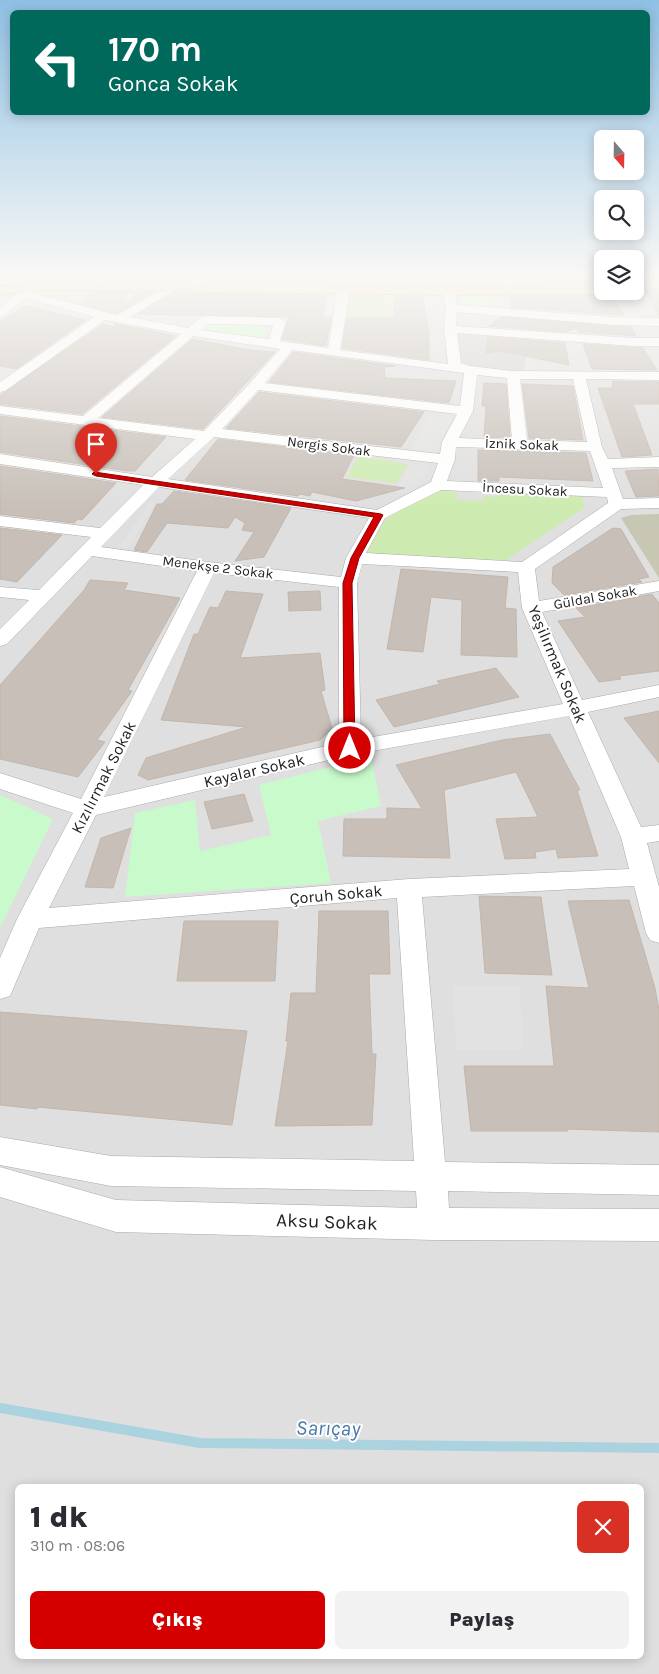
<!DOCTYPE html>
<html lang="tr">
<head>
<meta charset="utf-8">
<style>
  :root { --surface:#fff; --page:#f2f2f3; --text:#2b2b33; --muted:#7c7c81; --accent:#d40000 }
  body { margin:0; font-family:Karla,sans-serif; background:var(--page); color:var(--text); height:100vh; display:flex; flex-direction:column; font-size:19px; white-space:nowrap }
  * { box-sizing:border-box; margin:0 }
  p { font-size:16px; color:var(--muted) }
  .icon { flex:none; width:28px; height:28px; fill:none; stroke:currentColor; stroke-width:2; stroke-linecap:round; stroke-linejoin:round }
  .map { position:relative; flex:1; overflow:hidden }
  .drawer { position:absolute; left:15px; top:1484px; width:629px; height:175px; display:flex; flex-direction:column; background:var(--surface); border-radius:8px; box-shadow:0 2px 12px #0003 }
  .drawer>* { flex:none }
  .hud { position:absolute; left:10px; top:10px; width:640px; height:105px; border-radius:8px; box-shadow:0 2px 12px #0003; background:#00695c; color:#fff; overflow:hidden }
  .needle { width:32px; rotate:160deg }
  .tools { position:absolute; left:594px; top:130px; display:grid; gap:10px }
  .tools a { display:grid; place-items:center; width:50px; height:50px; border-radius:8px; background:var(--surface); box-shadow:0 2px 12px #0003; font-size:25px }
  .pin { position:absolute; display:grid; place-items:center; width:42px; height:42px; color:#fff; margin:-51px -21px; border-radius:50% 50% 50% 0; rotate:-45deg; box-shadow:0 0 5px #0007 }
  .pin .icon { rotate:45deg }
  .me { position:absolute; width:55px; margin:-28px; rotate:0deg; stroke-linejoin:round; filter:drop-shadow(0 0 4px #0008) }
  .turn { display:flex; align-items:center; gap:18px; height:105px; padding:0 15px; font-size:22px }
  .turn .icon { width:65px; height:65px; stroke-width:2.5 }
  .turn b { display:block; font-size:35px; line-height:42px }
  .round { display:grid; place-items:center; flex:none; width:52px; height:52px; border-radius:8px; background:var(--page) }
  .overview { display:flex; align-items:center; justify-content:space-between; height:85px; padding:0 15px }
  h1 { font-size:30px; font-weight:800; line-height:38px }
  .button { display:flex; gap:10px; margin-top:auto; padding:10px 15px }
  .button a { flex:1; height:58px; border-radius:8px; background:var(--accent); color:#fff; font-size:20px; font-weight:800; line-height:58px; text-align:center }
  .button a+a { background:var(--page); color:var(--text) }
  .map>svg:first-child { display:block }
</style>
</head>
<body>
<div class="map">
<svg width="659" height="1674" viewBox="0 0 659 1674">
  <rect width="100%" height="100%" fill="#f2efe9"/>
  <!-- residential -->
  <path fill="#e0dfdf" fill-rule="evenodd" d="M0 276H602V291H635V276H659V1674H0ZM18 1486H641V1656H18Z"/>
  <!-- religious -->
  <path fill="#d0d0d0" d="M455 331 531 338 523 371 476 368 457 360Z"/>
  <!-- construction -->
  <path fill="#c7c7b4" d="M92 290H131L124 301 144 302 120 315 79 306Z
    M659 514V578L621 518 631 515Z"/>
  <!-- grass -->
  <path fill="#cdebb0" d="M53 289H78L68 302 38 296 41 292Z
    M347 295H389L388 317H344Z
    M358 456H359L408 464 396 483 347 477Z
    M442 487 457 488V500L484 501V496L498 497 499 490 581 493 585 507 500 564 366 555 383 523 401 507Z"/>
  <!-- park -->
  <path fill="#c8facc" d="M458 294H491L488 309 459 306Z
    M208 323 268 324 263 341 198 331Z
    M371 757 381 806 318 821 331 883 125 897 135 813 195 800 200 851 271 835 259 785Z
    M0 795 53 819 0 928Z"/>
  <!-- parking -->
  <path fill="#e2e2e2" d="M430 415 452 417 434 455 409 453Z
    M411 464 430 467 418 485 401 493 394 492Z
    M150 503H155L128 549 119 547Z
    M453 986 520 987 523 1050H456Z"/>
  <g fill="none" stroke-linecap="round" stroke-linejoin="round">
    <!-- stream -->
    <path stroke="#aad3df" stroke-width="10" d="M0 1408 200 1443 659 1448"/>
  </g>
  <!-- building -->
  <path fill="#c7bfb8" stroke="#c4b6ab" d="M230 276H331L330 284 229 282Z
    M396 276H419L421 285 396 284Z
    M516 276H600L602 284 514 285Z
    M645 291H659V316Z
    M609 292 624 315 511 307V296H602Z
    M135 293H152L126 308Z
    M172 293 327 295 322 317 331 318 326 346 282 339 289 317 138 314Z
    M395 296 423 297 429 334V360L342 348 347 318H394Z
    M25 306 86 320 16 369 0 366V322Z
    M501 317 631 327 636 336 579 332 577 328 565 332 489 326Z
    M103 324 114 327 116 324 176 336 82 414 0 404V396L3 393Z
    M488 337 565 343 569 365 499 351 486 353Z
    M192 339 250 350 275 352 203 429 102 417Z
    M583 344 643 348 657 370 592 369Z
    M293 352 395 366 384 367 385 378 456 381 449 403 269 382Z
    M613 381 659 382V404H633L652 455 622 457 598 388H612Z
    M484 383 506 384 510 438 484 437 486 406H482Z
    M522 384 573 386 583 440 529 438Z
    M259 392 424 412 401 447 226 428Z
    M0 416 166 437 135 471H127L0 452Z
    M218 439 354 455 342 479 405 488 356 501 312 492 310 496 300 494 298 496 185 480Z
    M478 450 586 453 593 481 499 477V481H478Z
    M0 466 116 483 82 520 78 519 74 523 0 514Z
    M658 469 659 496 636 497 625 471Z
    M174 491 291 508 264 557 235 561 254 532 242 530 245 523 235 517 228 528 167 523 147 552 134 550 157 504H162Z
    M0 528 62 535 17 582 0 579Z
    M613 528 621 529 649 577 639 579 642 582 564 595 552 583 553 567Z
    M401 569 508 577 505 608 516 609 517 657 461 655 462 600 431 597 423 652 387 649Z
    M90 580 128 583 124 590 180 598 128 690 132 691 97 740 105 742 78 777 0 759V685L84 590Z
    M226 591 263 594 240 658 320 653 325 690 321 691 332 728 320 740 148 780 138 775 146 758 247 727 161 720 194 634H198L210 607 218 608Z
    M320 591 321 610 289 611 288 592Z
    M652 594 659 603V671L619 676 621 679 599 682 558 621 585 617 576 608Z
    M496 668 519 697 394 727 376 700 440 684 437 681Z
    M659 711V763L624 718Z
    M550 734 580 790H577L598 856 558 858 556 849 535 852 536 858 505 859 496 819 538 817 516 772 444 790 450 858 343 856 344 819H387V808L422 809 396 765 502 740Z
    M244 794 253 821 212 829 204 802Z
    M131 828 113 888 85 887 101 838Z
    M479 896 541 897 552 975 485 973Z
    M629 900 655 988 659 1010V1132L567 1129 568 1131H471L464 1066H554L546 986 589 988 568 901Z
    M319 911H388L390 974H369L372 1054H376L372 1125 275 1126 288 1041H286L291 993H316Z
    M184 921H278L275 981H177Z
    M0 1012 247 1031 232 1125 37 1107V1109L0 1105Z"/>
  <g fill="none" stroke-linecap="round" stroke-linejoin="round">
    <defs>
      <path id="minor" d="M100 276H112L100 284 95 281Z
        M198 276H210L201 285H193L191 283Z
        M504 276H514L511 288H503L501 286Z
        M172 284 178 287 176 289 130 317 188 328 201 317 205 316 280 318 286 322 280 341 328 348 338 289 344 286 350 289 340 350 448 364 444 329 446 308 442 291 448 288 454 291 457 305 614 317 659 318V326L614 325 457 312 456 326 633 338H659V346H633L457 333 461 363 470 366 513 371 659 372V380L586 379 602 447 608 459 659 457V467L612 468 623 499 659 498V508L621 509 535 569 539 601 659 581V591L542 612 582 700 659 685V697L588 712 641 827 659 825V841L647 843 659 887V943L650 940 646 933 634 886 422 897 445 1162 659 1165V1195L448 1191 449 1208 659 1209V1241L434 1240 116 1232 0 1197V1167L116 1200 417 1208 416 1191 111 1186 0 1165V1137L111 1156 414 1161 397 898 39 928 10 996 0 999V958L17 919 73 813 0 789V773L81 799 197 571 92 556 7 644 0 646V629L29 600 0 597V587L39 590 91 537 0 526V516L100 528 143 485 0 464V454L152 477 195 439 0 414V406L83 416 181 334 105 320 5 391 0 392V382L94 317 25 298 4 316 0 318V308L26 286 30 285 36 288 31 293 117 315ZM208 324 273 325 269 339 201 330ZM193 336 280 349 250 383 204 431 98 418ZM292 350 464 373 460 406 265 383ZM477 375 507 378 512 440 459 438 473 411ZM520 379H573L587 442 527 440ZM258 390 457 414 442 442 440 454 222 429ZM214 437 438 463 431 482 377 510 168 479ZM456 447 590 451 603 488 447 481 455 459ZM159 487 369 518 346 558 341 577 208 562 101 547ZM441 490 607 497 608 503 522 562 366 553 385 518ZM362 564 518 572 522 608 563 704 361 739 357 583ZM214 573 339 587V743L104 797ZM569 716 621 837 629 869 409 879 49 908 96 815 350 755Z"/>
      <path id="major" d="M659 281V289L635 290V282Z
        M53 282 448 287 602 286V291H608L602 294 448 295 53 290 0 294V286Z"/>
    </defs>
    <!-- minor casing -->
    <use href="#minor" stroke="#a9a9a9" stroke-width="1"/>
    <!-- major casing -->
    <use href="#major" stroke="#a06b00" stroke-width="1"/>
    <!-- minor -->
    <use href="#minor" fill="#fff" fill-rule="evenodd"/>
    <!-- major -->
    <use href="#major" fill="#fcd6a4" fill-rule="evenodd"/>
  </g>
  <!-- sky -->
  <linearGradient id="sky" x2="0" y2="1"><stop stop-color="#8fc0e4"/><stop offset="0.54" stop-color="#f9f8f5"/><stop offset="1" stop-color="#f9f8f5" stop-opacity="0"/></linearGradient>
  <rect width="659" height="511" fill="url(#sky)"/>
  <!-- route -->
  <path fill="#d40000" stroke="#8a0000" d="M94 472 381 514 383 515 359 558 352 583 355 748 353 750 350 751 344 748 343 583 351 558 374 517 96 476 92 474Z"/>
  <g text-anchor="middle" stroke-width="4" stroke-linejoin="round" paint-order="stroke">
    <!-- far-street labels -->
    <g font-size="14" fill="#222" stroke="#fff">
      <text transform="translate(522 444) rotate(2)" y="5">İznik Sokak</text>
      <text transform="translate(329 446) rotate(7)" y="5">Nergis Sokak</text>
      <text transform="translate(525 489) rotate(3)" y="5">İncesu Sokak</text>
      <text transform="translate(218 567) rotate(7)" y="5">Menekşe 2 Sokak</text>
      <text transform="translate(595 597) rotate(-10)" y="5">Güldal Sokak</text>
    </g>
    <!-- street labels -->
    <g font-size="16" fill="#222" stroke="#fff">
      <text transform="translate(558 664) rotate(67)" y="6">Yeşilırmak Sokak</text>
      <text transform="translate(254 770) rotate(-13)" y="6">Kayalar Sokak</text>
      <text transform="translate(103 777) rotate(-63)" y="6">Kızılırmak Sokak</text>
      <text transform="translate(336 894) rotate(-5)" y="6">Çoruh Sokak</text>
    </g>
    <!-- near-street labels -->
    <g font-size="19" fill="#222" stroke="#fff">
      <text transform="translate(327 1221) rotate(2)" y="7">Aksu Sokak</text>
    </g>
    <!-- near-water labels -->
    <g font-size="21" font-style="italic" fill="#4a7aab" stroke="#fff">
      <text transform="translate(328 1428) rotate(1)" y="7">Sarıçay</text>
    </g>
  </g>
</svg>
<div class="tools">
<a><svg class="needle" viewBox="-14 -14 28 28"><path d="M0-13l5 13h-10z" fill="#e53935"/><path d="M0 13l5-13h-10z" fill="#7c7c81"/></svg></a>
<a><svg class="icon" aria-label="search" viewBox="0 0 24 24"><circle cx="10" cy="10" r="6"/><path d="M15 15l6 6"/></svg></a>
<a><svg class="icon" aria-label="layers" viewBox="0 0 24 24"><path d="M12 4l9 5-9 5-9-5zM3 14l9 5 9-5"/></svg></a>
</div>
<div class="pin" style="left:96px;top:474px;background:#d93025"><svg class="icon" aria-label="arrive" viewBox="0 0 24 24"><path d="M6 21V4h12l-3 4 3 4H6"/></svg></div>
<svg class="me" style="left:350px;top:748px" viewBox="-20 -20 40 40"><circle r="17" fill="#d40000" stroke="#fff" stroke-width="3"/><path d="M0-11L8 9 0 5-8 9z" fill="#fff"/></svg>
<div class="hud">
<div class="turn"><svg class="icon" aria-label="left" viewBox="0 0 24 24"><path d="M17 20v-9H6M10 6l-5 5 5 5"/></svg><div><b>170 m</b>Gonca Sokak</div></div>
</div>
<section class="drawer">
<div class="overview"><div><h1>1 dk</h1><p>310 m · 08:06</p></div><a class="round" style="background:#d93025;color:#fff"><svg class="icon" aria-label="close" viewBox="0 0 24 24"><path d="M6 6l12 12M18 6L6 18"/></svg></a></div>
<div class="button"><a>Çıkış</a><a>Paylaş</a></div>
</section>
</div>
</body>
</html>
